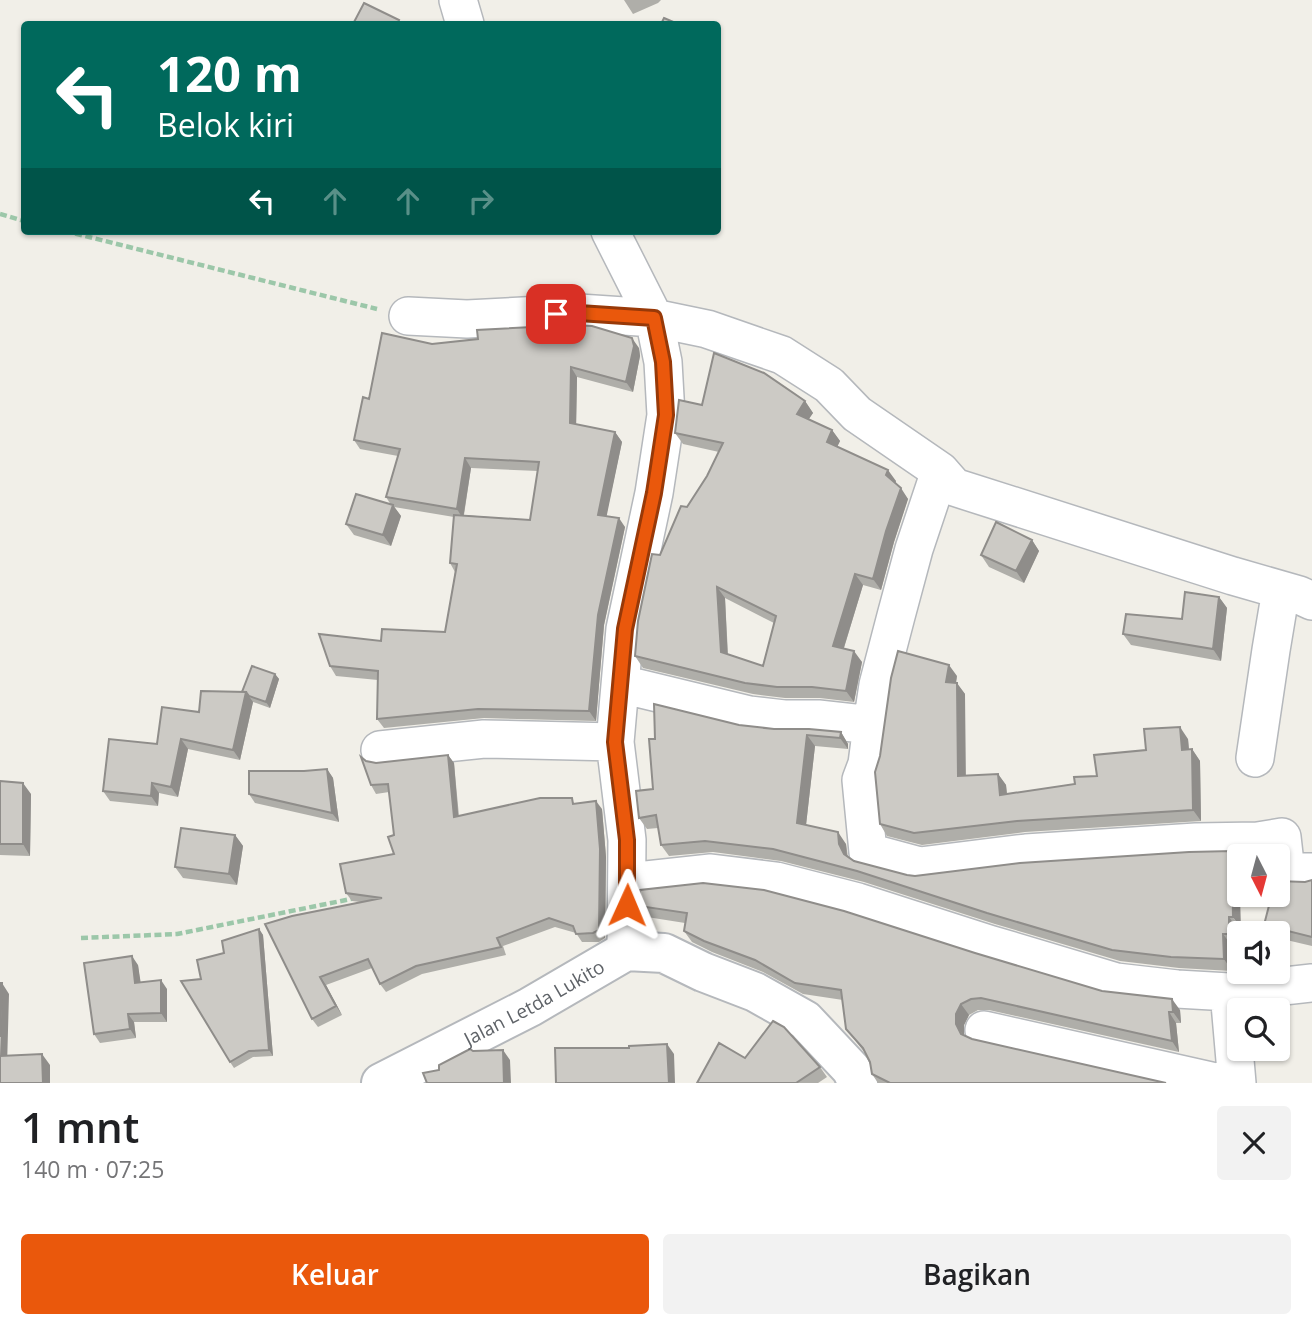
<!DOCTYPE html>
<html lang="id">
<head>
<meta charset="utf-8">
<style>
  :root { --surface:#fff; --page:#f2f2f2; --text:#202124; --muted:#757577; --accent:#ea580c }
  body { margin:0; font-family:"Open Sans",sans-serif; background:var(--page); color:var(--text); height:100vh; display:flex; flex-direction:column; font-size:26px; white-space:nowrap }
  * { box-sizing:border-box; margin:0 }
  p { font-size:23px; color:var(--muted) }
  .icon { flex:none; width:38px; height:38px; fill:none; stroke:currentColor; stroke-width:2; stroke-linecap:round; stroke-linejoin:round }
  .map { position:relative; height:1083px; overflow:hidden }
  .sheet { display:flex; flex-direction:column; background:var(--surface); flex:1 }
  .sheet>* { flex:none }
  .guide { position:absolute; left:21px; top:21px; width:700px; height:214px; border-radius:7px; box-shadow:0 2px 5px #0004; background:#00695c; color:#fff; overflow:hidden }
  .needle { width:46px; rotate:174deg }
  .tools { position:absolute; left:1227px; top:844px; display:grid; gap:14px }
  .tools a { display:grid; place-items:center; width:63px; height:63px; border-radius:7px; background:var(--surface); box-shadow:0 2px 5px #0004; font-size:35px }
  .pin { position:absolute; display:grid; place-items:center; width:60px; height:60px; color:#fff; margin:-30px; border-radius:14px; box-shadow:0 4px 10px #0006 }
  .me { position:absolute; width:77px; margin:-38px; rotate:1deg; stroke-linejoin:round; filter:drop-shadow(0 0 5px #0008) }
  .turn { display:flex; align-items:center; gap:24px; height:147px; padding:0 21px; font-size:32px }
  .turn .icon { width:91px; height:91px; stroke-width:2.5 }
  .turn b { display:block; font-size:49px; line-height:60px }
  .lanes { display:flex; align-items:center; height:66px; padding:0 21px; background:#0003; justify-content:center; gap:35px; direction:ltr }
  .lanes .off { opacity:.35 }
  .round { display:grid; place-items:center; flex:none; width:74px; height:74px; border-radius:7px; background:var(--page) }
  .headline { display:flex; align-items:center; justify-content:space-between; height:119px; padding:0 21px }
  h1 { font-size:42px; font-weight:600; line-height:52px }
  .button { display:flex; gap:14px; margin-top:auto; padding:14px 21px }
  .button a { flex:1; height:80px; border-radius:7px; background:var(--accent); color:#fff; font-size:28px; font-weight:600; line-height:80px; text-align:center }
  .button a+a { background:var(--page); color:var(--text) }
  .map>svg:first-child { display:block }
</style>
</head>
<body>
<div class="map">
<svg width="1312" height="1083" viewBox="0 0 1312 1083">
  <rect width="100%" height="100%" fill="#f1efe8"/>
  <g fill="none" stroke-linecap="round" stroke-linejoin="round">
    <defs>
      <path id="minor" d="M458 0 465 24
        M610 231 654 318 663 362 666 415 654 493 625 629 615 742 627 840 626 951
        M408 316 467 319 579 313 654 318 707 329 782 355 829 385 857 414 940 471 954 487 1233 576 1299 595 1312 601
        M621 684 749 715 784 719H818L872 725 878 685 896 616 914 549 940 471
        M872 725 867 764 861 780 868 852 920 866 1026 853 1196 842 1258 841 1282 837 1286 872H1312
        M380 750 484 739 615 742
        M1255 758 1271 650 1281 590
        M628 882 711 873 776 881 858 902 989 944 1116 982 1177 989 1229 992 1312 983
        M1229 992 1237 1083
        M984 1030 1220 1083"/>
      <g id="tertiary">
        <path id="s1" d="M381 1083 530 1007 626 951 664 953 703 972 755 992 805 1020 851 1069 858 1083"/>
      </g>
    </defs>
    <!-- minor casing -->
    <use href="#minor" stroke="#b5b8bc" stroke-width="40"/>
    <!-- tertiary casing -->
    <use href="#tertiary" stroke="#b5b8bc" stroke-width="42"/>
    <!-- path -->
    <path stroke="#9cc7a9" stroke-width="4.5" stroke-dasharray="7 3.5" stroke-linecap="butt" d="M0 214 24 221
      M65 231 377 309
      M81 938 177 934 356 898"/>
    <!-- minor -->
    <use href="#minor" stroke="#fff" stroke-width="37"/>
    <!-- tertiary -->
    <use href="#tertiary" stroke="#fff" stroke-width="38"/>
  </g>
  <!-- wall -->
  <path fill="#afaea9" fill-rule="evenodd" d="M624 0H661L658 3 633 14Z
    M432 344 639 348 640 356 633 392 577 377 576 424 615 432 622 442 606 516 625 527 604 625 596 721 484 718 384 728 377 719 378 680 336 676 330 666 381 641 445 632 455 572 450 563 454 517 394 507 401 516 391 546 354 535 346 524 391 505 386 497 398 456 360 449 354 440 369 399ZM471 468 538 471 530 520 464 515Z
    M805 401 813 413 808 419 832 430 840 441 837 447 896 481 895 483 908 499 894 542 881 590 863 585 844 648 862 662 854 702 820 698H785L753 694 643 668 635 656 660 555 687 507 707 476 719 452 683 444 675 433 702 405ZM725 598 774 623 763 666 728 654Z
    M1032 540 1039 551 1024 583 989 567 981 555Z
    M1219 597 1227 608 1221 661 1131 645 1123 634 1182 619Z
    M275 674 279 679 270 708 253 702 240 760 188 749 178 797 159 793 158 806 110 801 103 791 157 744 199 712 242 692Z
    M957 676 956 683 965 694V776L998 774 1006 785 1007 794 1075 784 1097 776 1146 750 1188 739 1189 750 1192 749 1200 761 1201 821 1025 832 922 845 887 836 880 824Z
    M739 725 774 729 841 732 848 744V749L815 746 806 825 846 844 848 857 854 861 907 875 915 876 1189 852 1241 929 1237 928V945H1231L1232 971 1179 968 1120 961 995 924 864 882 781 861 713 852 669 856 661 845 658 828 647 829 639 818 653 789 655 739Z
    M448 755 454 763 459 816 576 804 602 809 606 857 605 938 599 942H582L576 933 555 927 503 946 506 955 422 974 386 992 380 984 372 968 326 985 342 1015 318 1027 312 1019 265 924 360 902 352 901 346 893 394 854V835L389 792 376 794 371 785 366 761 376 763Z
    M327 769 333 778 339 822 255 803 249 794Z
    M0 781 31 794 30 856 0 855Z
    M235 835 243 846 237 885 183 878 175 867Z
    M1312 880V946L1278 938V933H1269L1264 925 1305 882Z
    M639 906 975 953 1102 991 1180 1010 1181 1023H1176L1179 1052 989 1010H978L969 1015 964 1025V1035L972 1039 1166 1083H878L872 1074 870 1062 865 1053 846 1029 843 1000 803 994 763 972 712 952 692 942 684 931 685 923 647 917Z
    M259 929 263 935 273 1056 253 1057 234 1068 230 1062 201 979Z
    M138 965 140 982 167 989V1022H134L136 1038 100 1043 94 1034Z
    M745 1058 820 1067 827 1077 818 1083H697Z"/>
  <!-- shaded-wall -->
  <path fill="#8f8d8a" d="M632 338 639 348 640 356 633 392 626 382Z
    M571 367 577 377 576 432 570 423Z
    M805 401 813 413 805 425 797 414Z
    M832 430 840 441 834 453 827 442Z
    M615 432 622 442 605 524 598 515Z
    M465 458 471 468 463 519 457 509Z
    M888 470 896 481 894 486 886 475Z
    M901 488 908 499 894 542 881 590 873 579 886 531Z
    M393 505 401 516 391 546 383 535Z
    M619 518 625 527 604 625 596 721 589 711 598 615Z
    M1032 540 1039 551 1024 583 1016 571Z
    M855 574 863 585 841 657 833 646Z
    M717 587 725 598 728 663 721 652Z
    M1219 597 1227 608 1221 661 1213 649Z
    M854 651 862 662 854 702 846 691Z
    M949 665 957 676 954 693 946 682Z
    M275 674 279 679 270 708 266 702Z
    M957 683 965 694 966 787 958 776Z
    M246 692 253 702 240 760 233 750Z
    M1180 727 1188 739 1190 762 1182 750Z
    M841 732 848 744V749L840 738Z
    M807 735 815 746 805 834 797 823Z
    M181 739 188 749 178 797 171 787Z
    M1192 749 1200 761 1201 821 1193 810Z
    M448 755 454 763 459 825 454 817Z
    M327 769 333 778 339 822 332 813Z
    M998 774 1006 785 1008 806 1000 795Z
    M23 783 31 794 30 856 23 844Z
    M152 783 159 793 158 806 151 796Z
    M596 801 602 809 606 857 605 938 599 930Z
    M838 832 846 844 847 855 852 865 844 854 839 844Z
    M235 835 243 846 237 885 229 874Z
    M1232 851 1239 862 1241 929 1233 917Z
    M1229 917 1237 928V945L1229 934Z
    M259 929 263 935 273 1056 269 1050Z
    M1223 934 1231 945 1232 971 1224 959Z
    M132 956 138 965 142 991 135 983Z
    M320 977 326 985 342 1015 336 1006Z
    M161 980 167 989V1022L161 1013Z
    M2 983 9 994 7 1067 0 1057Z
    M1172 999 1180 1010 1181 1023 1173 1012Z
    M961 1004 969 1015 964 1025V1036L969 1045 956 1024V1014Z
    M1169 1012 1176 1023 1179 1052 1172 1041Z
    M128 1014 134 1022 136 1038 130 1029Z
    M667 1044 674 1054 675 1083H669Z
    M503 1050 510 1060 511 1083H504Z
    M42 1054 50 1065V1083H43Z"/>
  <!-- building -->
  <path fill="#cccac5" stroke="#8f8d8a" stroke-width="2" fill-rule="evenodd" d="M364 3 399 20 397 24H353Z
    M664 18 678 24H661Z
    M572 325 592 326 632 338 634 346 626 382 571 367 570 423 615 432 598 515 619 518 598 615 589 711 478 709 377 719 378 671 330 666 319 634 381 641 382 629 445 632 457 564 450 563 454 515 530 520 539 462 465 458 457 509 386 497 400 449 354 440 363 397 369 399 382 333 432 344 478 339 477 330Z
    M714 353 764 373 805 401 797 414 832 430 827 442 888 470 886 475 901 488 886 531 873 579 855 574 833 646 854 651 846 691 812 687H777L745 683 635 656 638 621 652 554 660 555 681 506 687 507 707 476 723 443 675 433 679 400 702 405ZM717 587 776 616 763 666 721 652Z
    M356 494 393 505 383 535 346 524Z
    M996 522 1032 540 1016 571 981 555Z
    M1185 592 1219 597 1213 649 1123 634 1126 614 1182 619Z
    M898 651 949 665 946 682 957 683 958 776 998 774 1000 795 1075 784 1074 777 1097 776 1094 755 1146 750 1144 729 1180 727 1182 750 1192 749 1193 810 1017 821 914 833 880 824 875 772 880 756 891 678Z
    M252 666 275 674 266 702 249 696 246 692H242Z
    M201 691 246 692 233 750 181 739 171 787 152 783 151 796 103 791 109 739 157 744 162 707 199 712Z
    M654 704 739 725 774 729H809L841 732 840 738 807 735 797 823 838 832 839 844 844 854 854 861 907 875 915 876 1020 863 1189 852 1232 851 1233 917H1229V934H1223L1224 959 1171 957 1112 950 987 913 857 871 773 849 705 841 661 845 656 815 639 818 636 791 653 789 649 739H655Z
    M448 755 454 817 540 798H572L573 804 596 801 600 849 599 930 593 933 576 934 573 926 549 918 497 938 501 947 416 966 380 984 368 959 320 977 336 1006 312 1019 265 924 292 916 382 898 346 893 340 864 394 854 388 837 394 835 388 784 371 785 361 757 366 761 376 763Z
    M327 769 332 813 249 794V771H304Z
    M0 781 23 783V844H0Z
    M181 828 235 835 229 874 175 867Z
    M1312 880V937L1264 925 1272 894H1278V881L1305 882Z
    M703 883 764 890 844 911 975 953 1102 991 1172 999 1173 1012H1169L1172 1041 981 998 971 999 961 1004 956 1014V1024L961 1034 972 1039 1166 1083H890L872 1074 870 1062 863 1048 846 1029 841 990 795 983 755 960 704 941 684 931 687 913 639 906 640 890Z
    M259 929 269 1050 249 1051 230 1062 181 981 201 979 197 960 224 953 222 941Z
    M132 956 135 983 161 980V1013L128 1014 130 1029 94 1034 84 963Z
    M0 983H2L0 1037Z
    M773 1021 784 1027 820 1067 796 1083H697L719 1043 745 1058Z
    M667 1044 669 1083H556L555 1048H629V1046Z
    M470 1049 473 1051 503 1050 504 1083H427L423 1073 439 1070V1065Z
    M42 1054 43 1083H0V1056Z"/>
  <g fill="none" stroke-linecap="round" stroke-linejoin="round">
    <defs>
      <path id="route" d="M556 314 579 313 654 318 663 362 666 415 654 493 625 629 615 742 627 840V905"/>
    </defs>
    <!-- route casing -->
    <use href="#route" stroke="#983908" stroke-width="18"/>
    <!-- route -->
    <use href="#route" stroke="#ea580c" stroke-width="12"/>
  </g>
  <g text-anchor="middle" stroke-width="6" stroke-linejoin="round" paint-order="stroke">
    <!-- street labels -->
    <g font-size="19" fill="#5f6368" stroke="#fff">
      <text dy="7" stroke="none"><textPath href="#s1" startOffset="173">Jalan Letda Lukito</textPath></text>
    </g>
  </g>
</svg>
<div class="tools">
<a><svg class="needle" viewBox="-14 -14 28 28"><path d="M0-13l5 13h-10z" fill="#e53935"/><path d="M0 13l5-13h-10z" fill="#757577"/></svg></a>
<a><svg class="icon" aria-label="sound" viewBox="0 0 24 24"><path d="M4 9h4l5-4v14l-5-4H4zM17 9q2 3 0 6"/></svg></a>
<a><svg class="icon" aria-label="search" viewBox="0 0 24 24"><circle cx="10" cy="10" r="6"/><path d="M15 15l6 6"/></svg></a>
</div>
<div class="pin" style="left:556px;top:314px;background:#d93025"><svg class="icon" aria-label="arrive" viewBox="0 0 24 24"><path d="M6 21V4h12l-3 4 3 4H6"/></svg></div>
<svg class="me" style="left:627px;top:905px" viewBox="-20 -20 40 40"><path d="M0-17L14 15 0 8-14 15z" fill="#ea580c" stroke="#fff" stroke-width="4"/></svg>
<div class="guide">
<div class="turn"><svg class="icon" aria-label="left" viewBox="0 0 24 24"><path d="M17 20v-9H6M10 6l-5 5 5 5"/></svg><div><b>120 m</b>Belok kiri</div></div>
<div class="lanes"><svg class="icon" aria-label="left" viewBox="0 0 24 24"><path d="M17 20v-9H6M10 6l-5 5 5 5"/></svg><svg class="icon off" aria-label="ahead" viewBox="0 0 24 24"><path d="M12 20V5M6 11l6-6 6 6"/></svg><svg class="icon off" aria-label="ahead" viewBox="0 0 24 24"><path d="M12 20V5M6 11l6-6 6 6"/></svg><svg class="icon off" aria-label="right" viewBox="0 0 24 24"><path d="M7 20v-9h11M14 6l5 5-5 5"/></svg></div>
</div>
</div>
<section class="sheet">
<div class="headline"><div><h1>1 mnt</h1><p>140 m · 07:25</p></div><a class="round"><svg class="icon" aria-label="close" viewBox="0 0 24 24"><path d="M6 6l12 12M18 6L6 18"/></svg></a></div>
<div class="button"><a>Keluar</a><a>Bagikan</a></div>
</section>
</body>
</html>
